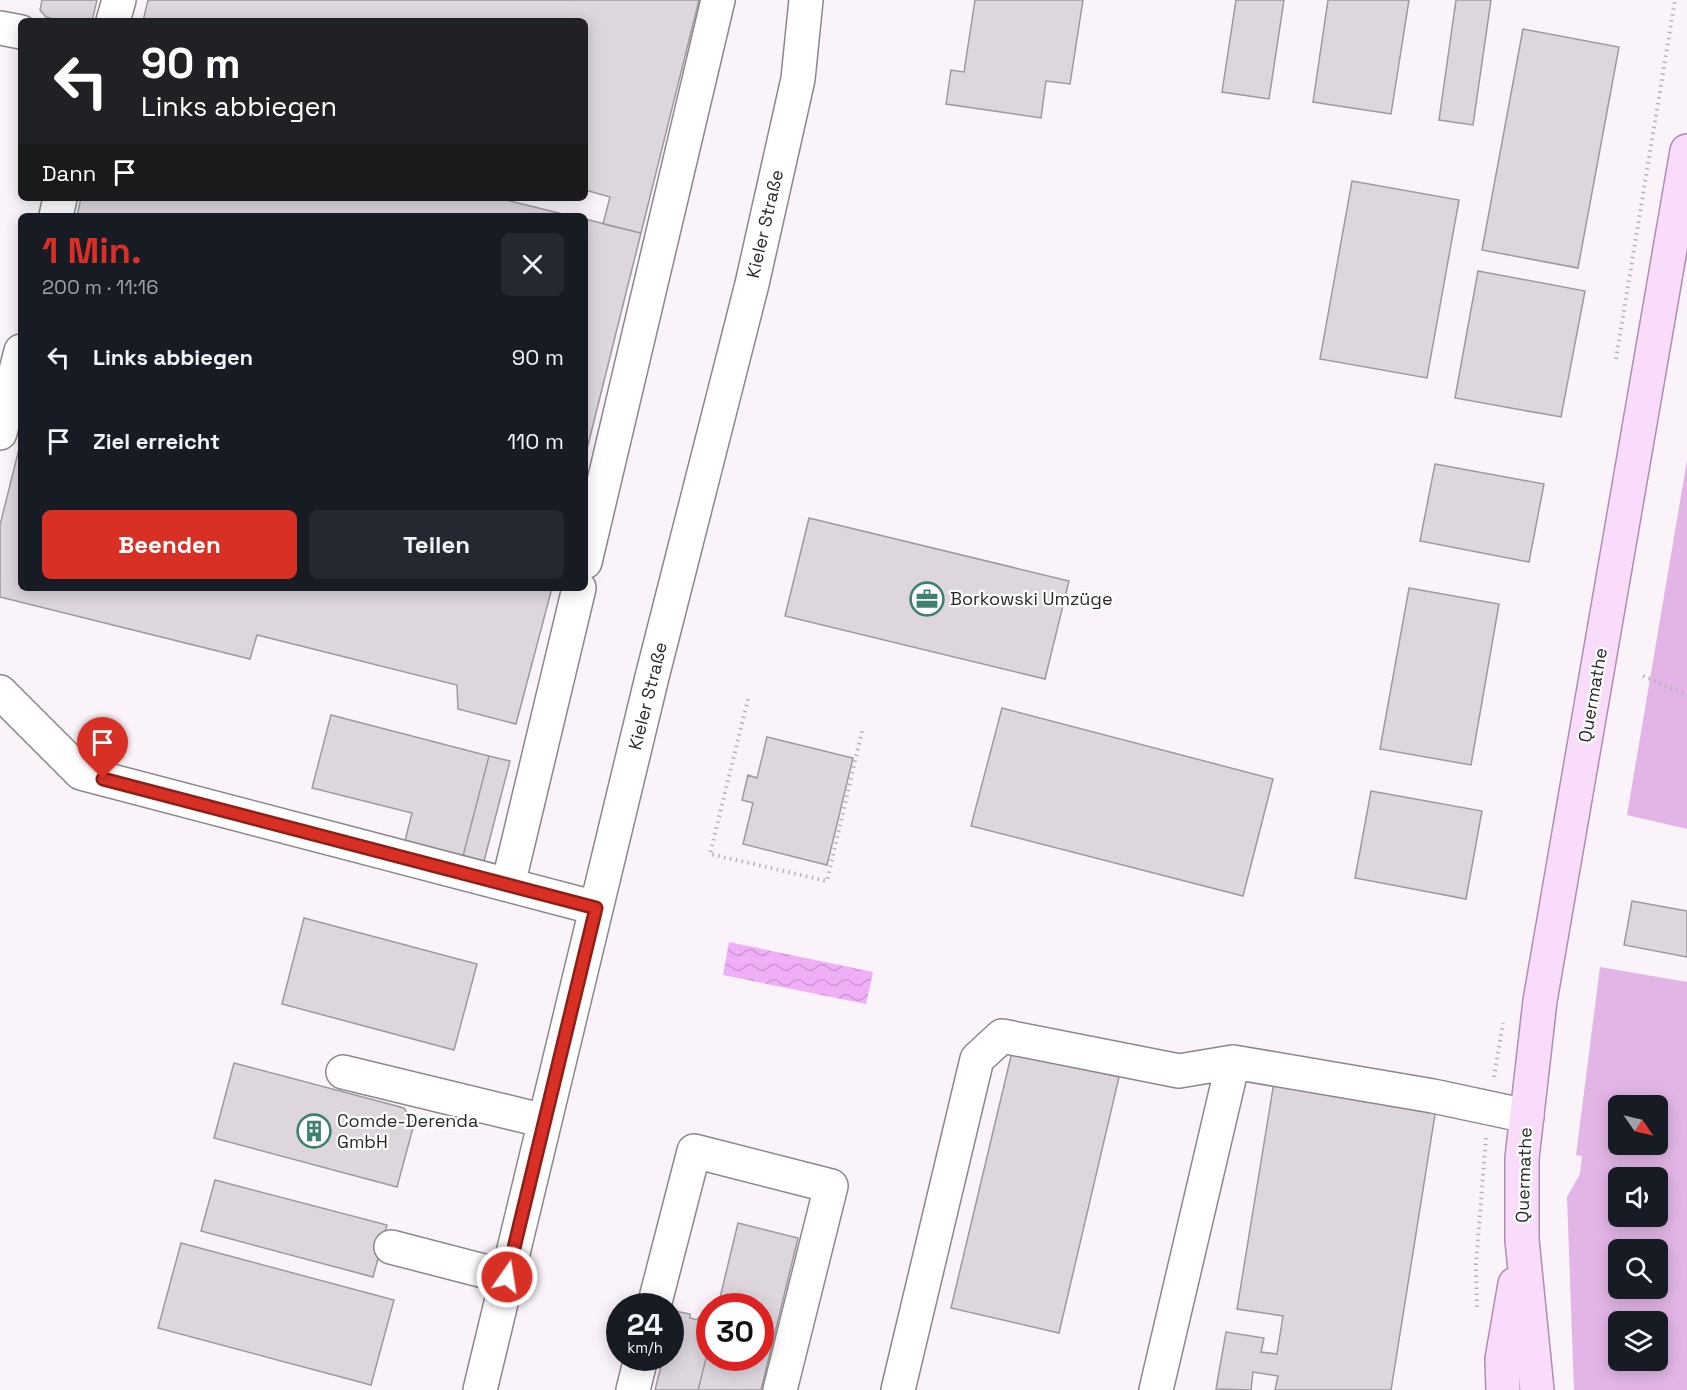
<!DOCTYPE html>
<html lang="de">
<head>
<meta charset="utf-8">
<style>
  :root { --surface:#171b24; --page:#242831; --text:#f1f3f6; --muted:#9ea1a6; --accent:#d93025 }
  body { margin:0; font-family:"Space Grotesk",sans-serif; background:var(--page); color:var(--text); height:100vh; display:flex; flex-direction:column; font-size:22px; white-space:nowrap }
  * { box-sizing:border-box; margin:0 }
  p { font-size:20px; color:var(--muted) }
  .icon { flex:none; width:33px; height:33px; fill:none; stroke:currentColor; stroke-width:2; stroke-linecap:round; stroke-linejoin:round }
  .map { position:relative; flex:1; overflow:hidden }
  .side { position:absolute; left:18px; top:213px; width:570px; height:378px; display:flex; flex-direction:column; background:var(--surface); border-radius:9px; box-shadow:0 3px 15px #0003 }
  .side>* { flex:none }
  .banner { position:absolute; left:18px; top:18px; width:570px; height:183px; border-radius:9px; box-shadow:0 3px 15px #0003; background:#202124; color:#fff; overflow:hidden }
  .needle { width:39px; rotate:124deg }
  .controls { position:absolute; left:1608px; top:1095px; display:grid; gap:12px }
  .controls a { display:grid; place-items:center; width:60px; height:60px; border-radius:9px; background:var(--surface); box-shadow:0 3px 15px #0003; font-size:30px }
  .speed { position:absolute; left:606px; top:1293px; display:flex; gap:12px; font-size:30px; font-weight:700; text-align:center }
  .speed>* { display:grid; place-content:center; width:78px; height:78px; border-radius:50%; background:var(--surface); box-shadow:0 3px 15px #0003; line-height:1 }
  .speed small { font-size:15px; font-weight:400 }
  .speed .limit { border:9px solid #d22; background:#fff; color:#111 }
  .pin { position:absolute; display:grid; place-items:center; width:51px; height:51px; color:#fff; margin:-62px -26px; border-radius:50% 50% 50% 0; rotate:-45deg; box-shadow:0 0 6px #0007 }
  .pin .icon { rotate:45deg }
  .me { position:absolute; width:66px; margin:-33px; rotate:13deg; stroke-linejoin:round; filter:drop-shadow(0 0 4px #0008) }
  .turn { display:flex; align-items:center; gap:21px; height:126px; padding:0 24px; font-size:27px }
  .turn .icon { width:78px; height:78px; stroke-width:2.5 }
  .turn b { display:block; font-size:42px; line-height:51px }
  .then { display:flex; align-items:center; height:57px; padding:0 24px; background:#0003; gap:12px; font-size:22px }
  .round { display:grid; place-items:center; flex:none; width:63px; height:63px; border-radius:9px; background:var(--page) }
  .headline { display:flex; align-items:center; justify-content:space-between; height:102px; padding:0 24px }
  h1 { font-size:36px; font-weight:600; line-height:45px; color:var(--accent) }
  .action { display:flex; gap:12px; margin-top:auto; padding:12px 24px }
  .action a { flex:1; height:69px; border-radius:9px; background:var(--accent); color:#fff; font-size:24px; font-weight:600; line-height:69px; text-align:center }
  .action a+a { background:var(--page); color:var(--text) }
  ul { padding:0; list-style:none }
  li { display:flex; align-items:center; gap:18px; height:84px; padding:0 24px }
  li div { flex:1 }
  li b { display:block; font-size:22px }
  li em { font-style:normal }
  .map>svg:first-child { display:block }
</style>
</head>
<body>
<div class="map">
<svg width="1687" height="1390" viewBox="0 0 1687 1390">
  <defs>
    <pattern id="water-waves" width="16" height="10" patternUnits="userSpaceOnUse" patternTransform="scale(1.5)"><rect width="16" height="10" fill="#efaef5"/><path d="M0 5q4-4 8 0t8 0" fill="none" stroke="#cd96d2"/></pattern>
  </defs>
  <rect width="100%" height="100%" fill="#faf4fa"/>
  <!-- grass -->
  <path fill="#e2b5e6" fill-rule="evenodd" d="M1687 460V829L1627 815Z
    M1600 967 1687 982V1390H1574L1567 1197 1580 1174 1582 1156 1576 1155ZM1618 1106H1658V1144H1618ZM1618 1178H1658V1216H1618ZM1618 1250H1658V1288H1618ZM1618 1322H1658V1360H1618Z"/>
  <!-- water -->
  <path fill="url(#water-waves)" d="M729 942 873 972 866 1004 723 975Z"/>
  <!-- building -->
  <path fill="#ddd7dd" stroke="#9f999f" stroke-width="1.5" d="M42 0H97L92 21H60L46 17 40 10Z
    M148 0H699L641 233 603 224 610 197 585 190V21H143Z
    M975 0H1083L1070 84 1046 81 1041 118 946 104 951 70 964 72Z
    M1236 0H1284L1269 99 1222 92Z
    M1328 0H1409L1391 114 1313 102Z
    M1456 0H1491L1473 125 1439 120Z
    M1523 29 1619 47 1578 268 1482 250Z
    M1352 181 1459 200 1427 378 1320 359Z
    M81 198H498L571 216H77Z
    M585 219 641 233 585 457Z
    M1478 271 1585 291 1561 417 1455 398Z
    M21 441V588H552L516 724 458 709 457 685 257 635 250 659 0 597V525Z
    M1435 464 1544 484 1529 562 1420 541Z
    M809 518 1069 581 1045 679 785 616Z
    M1409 588 1499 604 1471 765 1380 749Z
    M1002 708 1273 779 1243 896 971 826Z
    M331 715 489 756 462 860 404 845 412 813 312 788Z
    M767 737 853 758 827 865 743 844 753 803 742 800 748 775 757 778Z
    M489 756 510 761 483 865 462 860Z
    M1371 791 1482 811 1466 899 1355 878Z
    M1632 901 1687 911V957L1624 945Z
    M304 918 477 964 454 1050 282 1004Z
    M1012 1052 1119 1077 1059 1333 951 1308Z
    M234 1063 404 1108 414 1124 397 1187 214 1138Z
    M1275 1076 1437 1102 1391 1390H1275L1278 1376 1253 1372 1251 1390 1216 1389 1226 1332 1264 1338 1261 1352 1277 1354 1283 1316 1237 1309Z
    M215 1180 387 1225 373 1277 201 1231Z
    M738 1223 798 1238 761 1390H698L710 1343V1358H760V1306H718Z
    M181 1243 394 1300 371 1385 158 1328Z
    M675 1311 690 1314V1318L697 1320 699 1317 710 1319V1343L698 1390H655L663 1358H670V1328Z"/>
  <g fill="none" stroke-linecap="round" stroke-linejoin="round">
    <defs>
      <path id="minor" d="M113 21 119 0
        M0 28 21 32
        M56 216 60 198
        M0 433 21 351
        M585 562 718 0
        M0 692 81 773 596 908
        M508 885 579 588
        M343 1072 545 1121
        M391 1247 507 1277
        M654 1306 694 1151 831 1186 780 1390
        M480 1390 652 677 752 284 798 79 806 0
        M633 1390 641 1358
        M898 1390 977 1059 1002 1036 1179 1071 1233 1062
        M1156 1390 1233 1062 1433 1096 1527 1116"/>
      <path id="major" d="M1503 1390 1502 1359 1515 1284
        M1537 1390 1522 1240V1158L1540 1001 1687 151"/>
    </defs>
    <!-- minor casing -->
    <use href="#minor" stroke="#8c878c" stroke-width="36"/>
    <!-- major casing -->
    <use href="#major" stroke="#ad8eaf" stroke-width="36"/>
    <!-- path -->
    <path stroke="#b7b3b7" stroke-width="4" stroke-dasharray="1.5 4.5" stroke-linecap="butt" d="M1616 359 1675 0
      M1643 676 1687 695
      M748 699 710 854 827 881 863 727
      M1494 1077 1503 1023
      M1477 1307 1476 1264 1486 1138"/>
    <!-- minor -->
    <use href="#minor" stroke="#fff" stroke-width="33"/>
    <!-- major -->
    <use href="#major" stroke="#f8dcfa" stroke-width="33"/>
  </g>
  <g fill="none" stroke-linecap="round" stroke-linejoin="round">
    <defs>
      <path id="route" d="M103 779 596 908 507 1277"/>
    </defs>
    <!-- route casing -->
    <use href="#route" stroke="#8d1f18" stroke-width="15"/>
    <!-- route -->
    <use href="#route" stroke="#d93025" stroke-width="10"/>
  </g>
  <!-- icons -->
  <defs>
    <symbol id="office-ring" viewBox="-11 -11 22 22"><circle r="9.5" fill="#fff" stroke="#40806f" stroke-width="1.5"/><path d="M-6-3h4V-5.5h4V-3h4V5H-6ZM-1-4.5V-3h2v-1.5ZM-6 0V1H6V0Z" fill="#40806f"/></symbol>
    <symbol id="building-ring" viewBox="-11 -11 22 22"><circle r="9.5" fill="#fff" stroke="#40806f" stroke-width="1.5"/><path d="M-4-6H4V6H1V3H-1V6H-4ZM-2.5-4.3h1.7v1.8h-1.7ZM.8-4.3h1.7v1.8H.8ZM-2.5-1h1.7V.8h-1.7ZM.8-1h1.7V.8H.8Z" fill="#40806f"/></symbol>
  </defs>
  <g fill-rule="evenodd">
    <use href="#office-ring" x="908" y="580" width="38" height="38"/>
    <use href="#building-ring" x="295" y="1112" width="38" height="38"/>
  </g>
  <g text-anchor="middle" stroke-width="4.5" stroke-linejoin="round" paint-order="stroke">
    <!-- street labels -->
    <g font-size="18" fill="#2a282a" stroke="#fff">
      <text transform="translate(765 224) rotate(-77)" y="6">Kieler Straße</text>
      <text transform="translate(1593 695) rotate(-80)" y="6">Quermathe</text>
      <text transform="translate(648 696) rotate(-76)" y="6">Kieler Straße</text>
      <text transform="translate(1524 1175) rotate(-88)" y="6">Quermathe</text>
    </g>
    <!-- poi labels -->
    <g font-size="18" fill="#2a282a" stroke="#fff" text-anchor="start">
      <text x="950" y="605">Borkowski Umzüge</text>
      <text x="337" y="1127">Comde-Derenda<tspan x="337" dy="21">GmbH</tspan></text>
    </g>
  </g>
</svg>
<div class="controls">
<a><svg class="needle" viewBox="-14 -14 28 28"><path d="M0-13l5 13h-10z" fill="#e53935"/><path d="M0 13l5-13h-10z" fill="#9ea1a6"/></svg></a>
<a><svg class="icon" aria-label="sound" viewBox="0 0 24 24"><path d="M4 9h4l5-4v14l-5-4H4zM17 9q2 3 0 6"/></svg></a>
<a><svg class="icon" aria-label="search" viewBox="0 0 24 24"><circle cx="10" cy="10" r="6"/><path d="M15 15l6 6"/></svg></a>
<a><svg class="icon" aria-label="layers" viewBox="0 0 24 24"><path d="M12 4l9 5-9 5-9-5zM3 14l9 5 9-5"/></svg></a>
</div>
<div class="speed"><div>24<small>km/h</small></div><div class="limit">30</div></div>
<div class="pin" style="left:103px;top:779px;background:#d93025"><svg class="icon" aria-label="arrive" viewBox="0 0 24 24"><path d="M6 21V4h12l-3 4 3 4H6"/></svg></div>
<svg class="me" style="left:507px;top:1277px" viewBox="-20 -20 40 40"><circle r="17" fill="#d93025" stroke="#fff" stroke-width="3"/><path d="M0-11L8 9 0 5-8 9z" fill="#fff"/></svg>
<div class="banner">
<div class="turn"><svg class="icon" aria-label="left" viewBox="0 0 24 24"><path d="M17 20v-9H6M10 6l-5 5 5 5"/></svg><div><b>90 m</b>Links abbiegen</div></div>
<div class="then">Dann<svg class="icon" aria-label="arrive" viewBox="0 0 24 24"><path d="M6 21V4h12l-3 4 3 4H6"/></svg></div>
</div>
<section class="side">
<div class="headline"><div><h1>1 Min.</h1><p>200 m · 11:16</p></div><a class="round"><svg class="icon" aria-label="close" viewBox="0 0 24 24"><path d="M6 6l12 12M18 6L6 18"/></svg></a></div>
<ul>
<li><svg class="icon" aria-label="left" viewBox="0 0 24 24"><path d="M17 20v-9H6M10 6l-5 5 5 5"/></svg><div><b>Links abbiegen</b></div><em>90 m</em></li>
<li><svg class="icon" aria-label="arrive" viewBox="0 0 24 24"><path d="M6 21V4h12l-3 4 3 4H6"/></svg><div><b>Ziel erreicht</b></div><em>110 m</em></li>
</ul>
<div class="action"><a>Beenden</a><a>Teilen</a></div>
</section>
</div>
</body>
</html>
